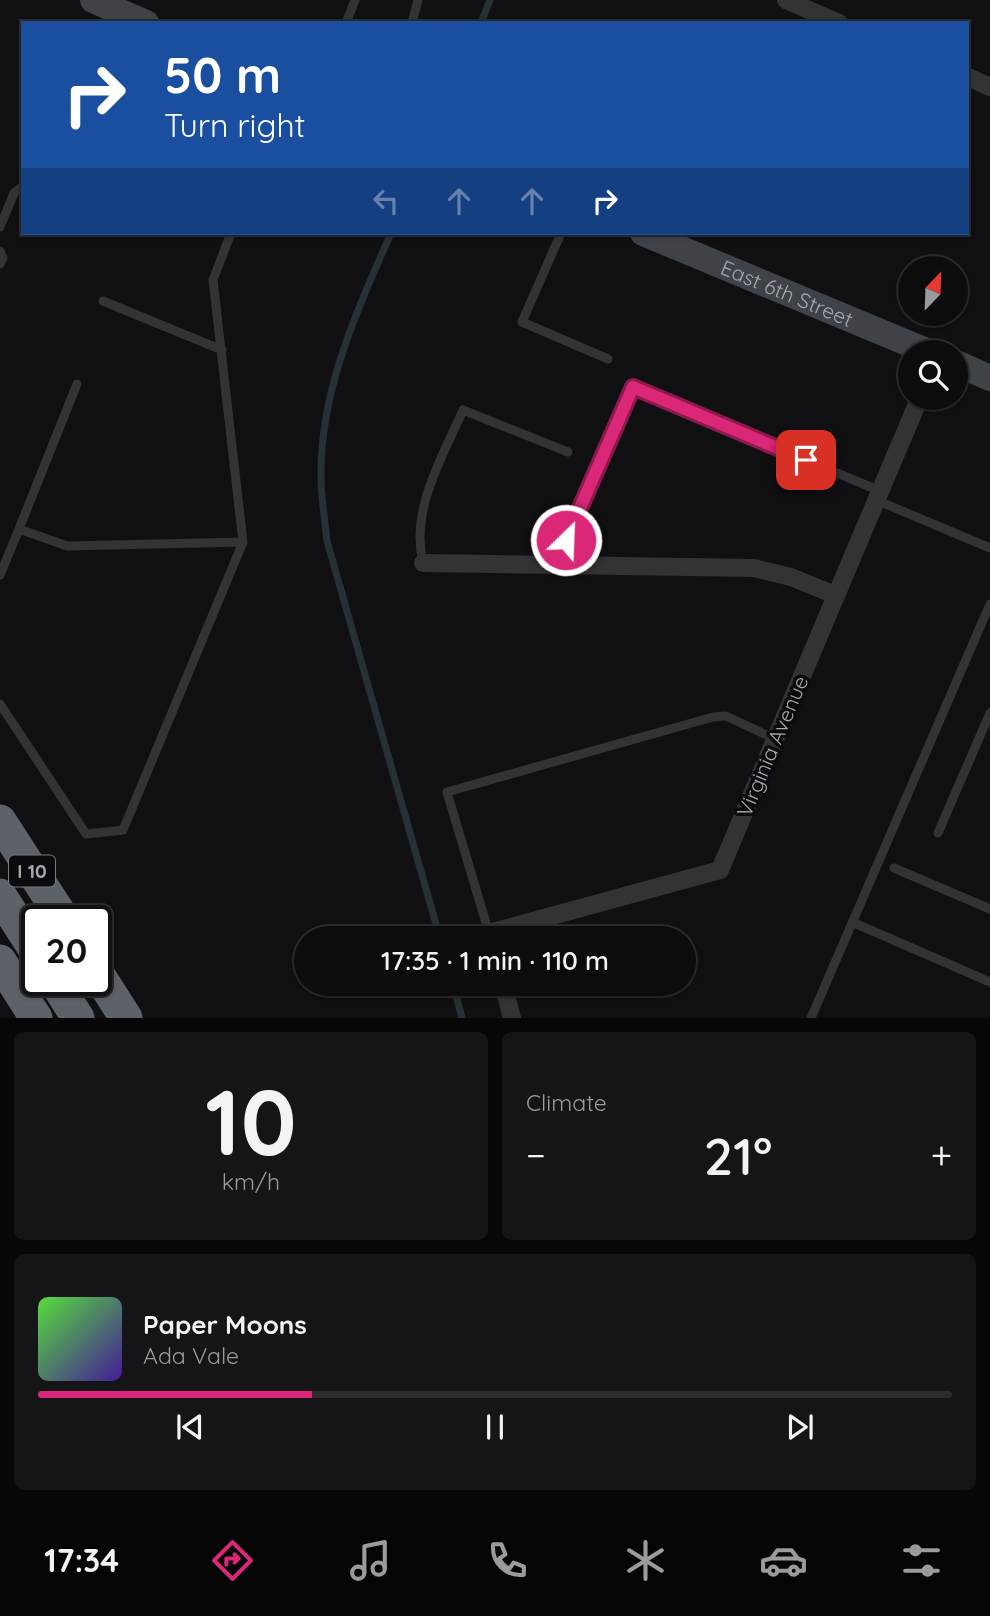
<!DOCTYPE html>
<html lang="en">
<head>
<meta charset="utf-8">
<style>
	:root { --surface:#0c0c0e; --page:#151517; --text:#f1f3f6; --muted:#9a9b9e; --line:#2c2c2e; --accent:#db2777 }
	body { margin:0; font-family:Quicksand,sans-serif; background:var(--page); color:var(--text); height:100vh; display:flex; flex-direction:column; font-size:26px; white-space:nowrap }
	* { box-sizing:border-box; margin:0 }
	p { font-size:23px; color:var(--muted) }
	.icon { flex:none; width:38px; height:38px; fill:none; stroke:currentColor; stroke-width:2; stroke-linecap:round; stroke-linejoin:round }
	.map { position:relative; height:1018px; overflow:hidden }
	.sheet { display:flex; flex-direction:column; gap:14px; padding:14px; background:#070708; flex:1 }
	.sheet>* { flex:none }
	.banner { position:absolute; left:21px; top:21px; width:948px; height:214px; border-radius:0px; box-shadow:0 2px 5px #0004,0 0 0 2px var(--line); background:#1a4fa0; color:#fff; overflow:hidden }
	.needle { width:46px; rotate:23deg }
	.fabs { position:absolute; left:898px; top:256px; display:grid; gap:14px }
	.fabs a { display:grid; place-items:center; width:70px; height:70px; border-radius:50%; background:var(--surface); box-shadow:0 2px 5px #0004,0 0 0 2px var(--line); font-size:35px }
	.speed { position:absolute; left:21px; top:905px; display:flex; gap:14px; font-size:35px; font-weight:700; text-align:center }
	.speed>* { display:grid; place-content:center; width:91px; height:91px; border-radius:50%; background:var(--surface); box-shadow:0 2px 5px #0004,0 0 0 2px var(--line); line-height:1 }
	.speed .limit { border:4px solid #111; border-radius:10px; background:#fff; color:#111 }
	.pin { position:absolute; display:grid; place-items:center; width:60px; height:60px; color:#fff; margin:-30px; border-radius:14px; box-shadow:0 4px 10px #0006 }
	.me { position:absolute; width:77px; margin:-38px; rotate:24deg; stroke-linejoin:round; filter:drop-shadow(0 0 5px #0008) }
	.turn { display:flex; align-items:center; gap:24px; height:147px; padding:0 28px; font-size:32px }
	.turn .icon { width:91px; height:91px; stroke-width:2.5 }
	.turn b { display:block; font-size:49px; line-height:60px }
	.lanes { display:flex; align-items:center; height:66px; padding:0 28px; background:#0003; justify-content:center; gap:35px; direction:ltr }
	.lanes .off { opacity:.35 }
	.big { font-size:52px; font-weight:600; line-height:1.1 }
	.sheet .card { flex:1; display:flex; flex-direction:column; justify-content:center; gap:10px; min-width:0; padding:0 24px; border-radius:10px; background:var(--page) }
	.sheet .dial { align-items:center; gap:0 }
	.dial b { font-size:91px; line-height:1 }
	.song { display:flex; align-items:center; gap:21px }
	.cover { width:84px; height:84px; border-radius:10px; background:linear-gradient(135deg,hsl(110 70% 55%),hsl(260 70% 35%)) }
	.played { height:7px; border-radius:4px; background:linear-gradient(90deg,var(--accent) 30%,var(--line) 30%) }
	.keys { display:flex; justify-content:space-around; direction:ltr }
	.heat { display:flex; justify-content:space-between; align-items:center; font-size:38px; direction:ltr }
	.sheet .tiles { flex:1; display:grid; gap:14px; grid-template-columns:1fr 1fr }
	.card:last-child { grid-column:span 2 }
	.trip { position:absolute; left:294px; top:926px; width:402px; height:70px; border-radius:35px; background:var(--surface); box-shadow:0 2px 5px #0004,0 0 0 2px var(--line); font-weight:600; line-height:70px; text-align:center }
	.tab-bar { display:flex; height:112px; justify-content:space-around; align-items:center; background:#050506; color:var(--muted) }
	.tab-bar .icon { width:49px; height:49px }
	.tab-bar .on { color:var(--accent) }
	.tab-bar b { font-size:32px; color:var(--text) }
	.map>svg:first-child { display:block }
</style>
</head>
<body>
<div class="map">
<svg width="990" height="1018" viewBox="0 0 990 1018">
	<rect width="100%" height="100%" fill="#101012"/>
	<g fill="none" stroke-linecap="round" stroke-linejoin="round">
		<!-- stream -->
		<path stroke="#263135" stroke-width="7" d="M481 23 490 0
			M391 233C357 311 320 390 321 477 321 498 325 520 327 541L440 938
			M453 984 462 1018"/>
		<!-- lane -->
		<path stroke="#313337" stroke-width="9" d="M346 23 355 0
			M412 23 418 0
			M0 227 14 193 23 186
			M561 233 522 322 608 359
			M0 251 3 258 0 264
			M103 301 222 350
			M876 500 990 548
			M19 529 77 384
			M423 563C410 510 442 458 463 410L568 452
			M555 566 633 387 880 491
			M0 575 19 529 67 546 243 542
			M0 704 86 834 123 830 243 542 213 280 231 233
			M938 833 990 713
			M894 868 990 909
			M852 922 990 982
			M489 933 447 792 713 717 726 716 775 739
			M811 1018 990 604"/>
		<!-- street -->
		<path stroke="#313337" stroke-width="18" d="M786 0 839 23
			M968 77 990 87
			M423 563 754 568 791 577 835 595
			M490 938 489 933 720 870 920 397
			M503 984 512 1018"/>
		<!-- secondary -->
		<g stroke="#3f4247" stroke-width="26">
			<path d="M93 0 146 23"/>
			<path id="s1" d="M643 233 929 352"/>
			<path d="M956 363 990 378"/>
		</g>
		<!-- highway -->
		<path stroke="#5d6168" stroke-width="33" d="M0 821 64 920
			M0 895 37 953
			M0 961 36 1018
			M96 971 126 1018
			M54 980 78 1018"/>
	</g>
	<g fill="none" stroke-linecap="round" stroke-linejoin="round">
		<!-- route casing -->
		<g stroke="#8e194d" stroke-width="18">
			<path id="route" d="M566 540 633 387 806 460"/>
		</g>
		<!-- route -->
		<use href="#route" stroke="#db2777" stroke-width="12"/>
	</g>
	<g text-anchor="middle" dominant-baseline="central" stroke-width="7" stroke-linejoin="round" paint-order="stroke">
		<!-- shield labels -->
		<rect fill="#0b0b0d" stroke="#747a81" stroke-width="2" x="9" y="855.5" width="46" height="31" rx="5"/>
		<g font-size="19" font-weight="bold" fill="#a1a9b3">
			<text x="32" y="871">I 10</text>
		</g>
		<!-- street labels -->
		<g font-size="21" fill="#a1a9b3" stroke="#0b0b0d">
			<text stroke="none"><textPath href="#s1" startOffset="156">East 6th Street</textPath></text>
			<text transform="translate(772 746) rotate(-67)">Virginia Avenue</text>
		</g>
	</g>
</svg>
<div class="fabs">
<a><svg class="needle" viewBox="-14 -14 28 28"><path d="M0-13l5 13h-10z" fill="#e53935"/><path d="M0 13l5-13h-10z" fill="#9a9b9e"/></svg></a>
<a><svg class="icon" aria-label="search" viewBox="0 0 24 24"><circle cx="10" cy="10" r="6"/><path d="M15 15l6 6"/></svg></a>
</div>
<div class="speed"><div class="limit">20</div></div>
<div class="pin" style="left:806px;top:460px;background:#d93025"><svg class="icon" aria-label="arrive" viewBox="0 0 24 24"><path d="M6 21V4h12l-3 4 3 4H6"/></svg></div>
<svg class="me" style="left:566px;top:540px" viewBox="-20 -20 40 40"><circle r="17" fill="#db2777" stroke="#fff" stroke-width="3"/><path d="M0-11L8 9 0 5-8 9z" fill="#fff"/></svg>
<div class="trip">17:35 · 1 min · 110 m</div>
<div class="banner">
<div class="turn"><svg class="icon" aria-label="right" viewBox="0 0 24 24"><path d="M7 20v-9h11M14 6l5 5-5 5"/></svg><div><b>50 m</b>Turn right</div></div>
<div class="lanes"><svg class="icon off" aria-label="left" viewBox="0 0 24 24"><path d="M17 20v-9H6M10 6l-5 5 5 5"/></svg><svg class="icon off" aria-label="ahead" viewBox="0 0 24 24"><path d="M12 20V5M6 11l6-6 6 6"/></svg><svg class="icon off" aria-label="ahead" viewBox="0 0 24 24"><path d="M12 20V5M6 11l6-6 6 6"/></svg><svg class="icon" aria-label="right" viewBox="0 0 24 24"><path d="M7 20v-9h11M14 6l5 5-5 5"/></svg></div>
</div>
</div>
<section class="sheet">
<div class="tiles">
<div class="card dial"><b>10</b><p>km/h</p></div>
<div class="card"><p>Climate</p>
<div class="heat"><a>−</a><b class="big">21°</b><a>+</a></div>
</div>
<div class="card">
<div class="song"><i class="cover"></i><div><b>Paper Moons</b><p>Ada Vale</p></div></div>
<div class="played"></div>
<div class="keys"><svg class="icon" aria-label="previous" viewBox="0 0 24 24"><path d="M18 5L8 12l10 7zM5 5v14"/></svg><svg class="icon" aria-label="pause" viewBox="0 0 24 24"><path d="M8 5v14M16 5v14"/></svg><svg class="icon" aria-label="next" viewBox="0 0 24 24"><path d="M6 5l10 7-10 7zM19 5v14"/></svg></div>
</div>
</div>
</section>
<nav class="tab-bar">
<b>17:34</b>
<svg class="icon on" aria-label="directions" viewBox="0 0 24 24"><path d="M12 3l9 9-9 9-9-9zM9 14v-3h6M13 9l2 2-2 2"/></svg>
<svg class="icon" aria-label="music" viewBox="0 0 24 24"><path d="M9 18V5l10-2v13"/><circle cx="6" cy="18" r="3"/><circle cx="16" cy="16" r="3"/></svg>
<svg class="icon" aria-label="phone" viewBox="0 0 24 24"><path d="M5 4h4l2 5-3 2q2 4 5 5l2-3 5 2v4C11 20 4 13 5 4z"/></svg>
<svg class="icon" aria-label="climate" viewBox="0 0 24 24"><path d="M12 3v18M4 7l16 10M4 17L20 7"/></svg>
<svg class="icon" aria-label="car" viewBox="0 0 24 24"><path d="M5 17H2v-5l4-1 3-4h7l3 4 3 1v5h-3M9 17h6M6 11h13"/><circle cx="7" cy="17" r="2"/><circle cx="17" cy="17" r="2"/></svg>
<svg class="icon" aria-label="filters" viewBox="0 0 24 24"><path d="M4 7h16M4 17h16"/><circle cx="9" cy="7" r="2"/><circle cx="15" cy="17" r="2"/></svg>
</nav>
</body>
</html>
